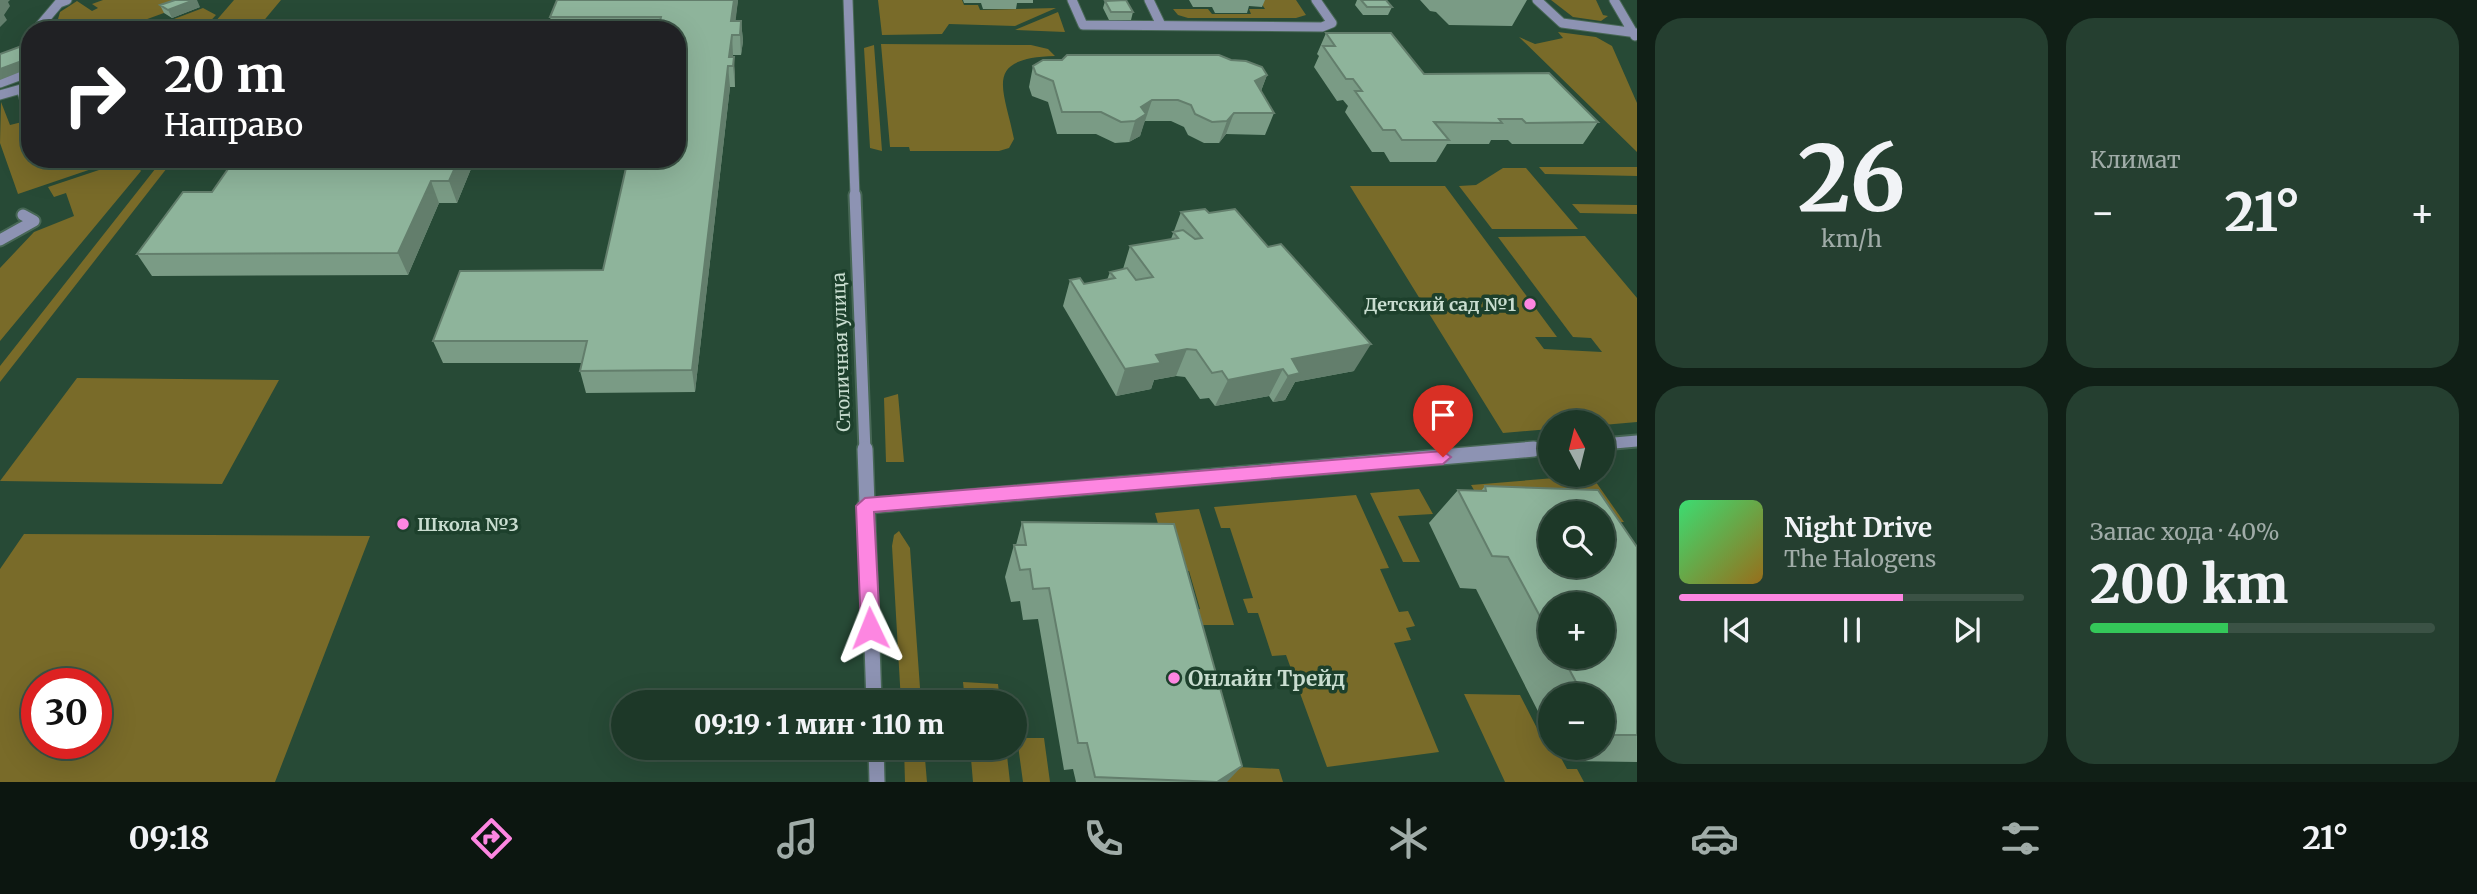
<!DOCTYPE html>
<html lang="ru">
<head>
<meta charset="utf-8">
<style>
	:root { --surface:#1d3828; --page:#253f30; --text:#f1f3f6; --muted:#a0aca8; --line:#3b5245; --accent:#fd86e1 }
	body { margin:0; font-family:Merriweather,serif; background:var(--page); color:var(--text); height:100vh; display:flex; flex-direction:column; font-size:26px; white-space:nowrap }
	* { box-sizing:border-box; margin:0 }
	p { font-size:23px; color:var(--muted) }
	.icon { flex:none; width:38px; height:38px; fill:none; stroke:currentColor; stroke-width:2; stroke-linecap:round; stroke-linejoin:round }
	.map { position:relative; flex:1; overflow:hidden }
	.side { display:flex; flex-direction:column; gap:18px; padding:18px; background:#101f16; width:840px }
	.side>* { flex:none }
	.hud { position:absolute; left:21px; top:21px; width:665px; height:147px; border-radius:28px; box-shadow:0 7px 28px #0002,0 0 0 2px var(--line); background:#202124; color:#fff; overflow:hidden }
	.needle { width:46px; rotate:353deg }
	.buttons { position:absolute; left:1538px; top:410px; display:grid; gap:14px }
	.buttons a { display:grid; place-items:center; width:77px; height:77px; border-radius:50%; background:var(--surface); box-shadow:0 7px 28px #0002,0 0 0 2px var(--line); font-size:35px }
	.speed { position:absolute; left:21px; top:668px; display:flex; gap:14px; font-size:35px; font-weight:700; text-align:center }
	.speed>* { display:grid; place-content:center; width:91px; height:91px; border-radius:50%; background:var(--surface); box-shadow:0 7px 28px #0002,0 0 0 2px var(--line); line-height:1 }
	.speed .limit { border:10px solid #d22; background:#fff; color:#111 }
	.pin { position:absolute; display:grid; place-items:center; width:60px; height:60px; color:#fff; margin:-72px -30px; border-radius:50% 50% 50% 0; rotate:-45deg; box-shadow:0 0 7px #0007 }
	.pin .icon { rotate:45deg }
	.me { position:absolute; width:77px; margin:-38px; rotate:358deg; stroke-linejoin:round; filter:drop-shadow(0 0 5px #0008) }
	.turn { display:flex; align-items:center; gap:24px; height:147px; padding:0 28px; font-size:32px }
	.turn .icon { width:91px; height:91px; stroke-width:2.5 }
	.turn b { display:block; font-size:49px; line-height:60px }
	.big { font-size:52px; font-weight:800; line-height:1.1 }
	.side .tile { flex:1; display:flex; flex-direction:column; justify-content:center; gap:10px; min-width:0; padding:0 24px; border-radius:28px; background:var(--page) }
	.side .dial { align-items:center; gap:0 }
	.dial b { font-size:91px; line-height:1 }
	.song { display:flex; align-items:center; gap:21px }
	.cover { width:84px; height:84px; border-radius:10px; background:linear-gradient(135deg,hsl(140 70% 55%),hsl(40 70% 35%)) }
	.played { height:7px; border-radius:4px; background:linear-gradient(90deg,var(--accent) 65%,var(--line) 65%) }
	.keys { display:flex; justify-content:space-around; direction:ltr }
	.heat { display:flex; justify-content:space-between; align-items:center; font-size:38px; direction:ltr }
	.charge { height:10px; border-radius:5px; background:linear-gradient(90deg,#34c759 40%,var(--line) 0) }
	.side .tiles { flex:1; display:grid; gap:18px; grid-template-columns:repeat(2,1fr) }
	.trip { position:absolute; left:611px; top:690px; width:416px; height:70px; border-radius:35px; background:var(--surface); box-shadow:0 7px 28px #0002,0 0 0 2px var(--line); font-weight:800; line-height:70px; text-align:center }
	.tab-bar { display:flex; height:112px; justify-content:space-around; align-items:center; background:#0c1610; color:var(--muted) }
	.tab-bar .icon { width:49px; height:49px }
	.tab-bar .on { color:var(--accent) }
	.tab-bar b { font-size:32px; color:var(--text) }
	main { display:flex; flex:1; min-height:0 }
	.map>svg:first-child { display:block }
</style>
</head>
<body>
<main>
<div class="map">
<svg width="1637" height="782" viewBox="0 0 1637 782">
	<rect width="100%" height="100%" fill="#274a36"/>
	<!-- green -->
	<path fill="#796b29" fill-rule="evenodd" d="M103 0H190L194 2 120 29 111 22C97 27 71 27 58 19L60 12 77 1 92 11 98 8 92 4Z
		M234 0H281L256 30H208Z
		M878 0H962L964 5H978L980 10 1056 8 1015 26 949 24 942 34 882 35Z
		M1259 0H1296L1306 15 1296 18H1188L1178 15 1173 9H1208L1212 14H1251L1249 9H1265Z
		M1551 0H1596L1603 15 1608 16 1601 21 1573 17Z
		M203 8 216 15 202 30H145Z
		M1058 12 1065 32 1015 30Z
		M1558 32 1596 37 1612 46 1637 103V152L1519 37 1535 44 1563 38Z
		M881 44 1031 45 1048 49 1055 56C982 58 1004 88 1014 139L1009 148 999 151H910L909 147H890Z
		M874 45 882 151 870 148 864 48Z
		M1 102 10 125 30 120V159H121L18 194 0 143Z
		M132 159 141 171 0 341V268L34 232 74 216 66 193 54 197 48 187Z
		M163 159H174L0 382V366Z
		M1539 167H1637V176L1545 174Z
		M1503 168H1526L1578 229H1492L1459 186 1476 185Z
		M1350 186H1445L1557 337H1535L1544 349 1602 352 1591 338 1573 337 1498 237 1585 236 1637 298V422L1603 425V422H1550V429L1503 433Z
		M1572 204 1637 205V214L1580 213Z
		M77 378 279 380 222 484 0 481Z
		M898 394 904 462H886L884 398Z
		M1591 475 1624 522 1603 523V513L1483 505 1471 485Z
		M1419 489 1433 514 1398 516 1420 562H1403L1370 493Z
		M1356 495 1389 568 1380 569 1399 612 1408 611 1415 626 1406 628 1411 640 1394 643 1439 752 1327 767 1286 655 1272 656 1258 613H1248L1243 599 1253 598 1230 528H1221L1214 507Z
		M1199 509 1234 625H1196L1191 610 1200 609 1189 571H1179L1165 549 1155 513Z
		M899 531 910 548 921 702H901L892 546 894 535Z
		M24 534 370 536 275 782H0V569ZM37 684H96V744H37Z
		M963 682 998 684 1000 702H965Z
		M1464 694 1520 695 1543 740H1550V747H1555L1567 769H1577L1584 782H1505Z
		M1017 738H1044L1050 782H1023Z
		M904 747H924L927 782H905Z
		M970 747H1006L1010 782H973Z
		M1218 766 1279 769 1283 782H1223Z"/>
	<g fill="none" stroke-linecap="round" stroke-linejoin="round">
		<!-- minor-far2 casing -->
		<g stroke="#476755" stroke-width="11">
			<path id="minor-far2" d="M848 0 855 196
				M1072 0 1083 25 1322 27 1332 23 1316 0
				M1149 0 1161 25
				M1537 0 1562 23 1637 33
				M1614 0 1635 36
				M36 30 59 3 67 0
				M0 83 30 72
				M0 95 21 89 28 110"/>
		</g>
		<!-- minor-far1 casing -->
		<g stroke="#476755" stroke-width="15">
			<path id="minor-far1" d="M855 195 865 451
				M0 240 34 221 23 215
				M1603 444 1637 441
				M1513 451 1550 448"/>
		</g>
		<!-- minor casing -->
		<g stroke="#476755" stroke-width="18">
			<path id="minor" d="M865 449 874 702
				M865 506 1534 449
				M876 747 877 782"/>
		</g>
		<!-- minor-far2 -->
		<use href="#minor-far2" stroke="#8d93b3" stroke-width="9"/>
		<!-- minor-far1 -->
		<use href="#minor-far1" stroke="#8d93b3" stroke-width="11"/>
		<!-- minor -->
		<use href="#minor" stroke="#8d93b3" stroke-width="15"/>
	</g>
	<!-- wall -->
	<path fill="#7a9b85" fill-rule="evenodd" d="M738 0 735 21H741L743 41 741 55H733L735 77V87H730L695 392 586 393 580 371 582 363H443L433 341 603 270 677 30H553L550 17Z
		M963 0H1033V3H1017L1016 9H983L981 3H964Z
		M1189 0H1265L1262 7 1249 6 1247 13H1215L1212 7H1193Z
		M1357 0H1386L1392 7 1388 15H1363L1355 5Z
		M1420 0H1527L1512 26 1449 25 1436 12 1430 11Z
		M1105 1 1133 12 1131 20H1109L1103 8Z
		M160 5 200 7 172 18 164 13Z
		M1326 33 1424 74 1598 122 1583 144H1512L1508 140H1491L1489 144H1447L1436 162H1390L1384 152H1372L1345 112 1348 106 1343 100 1337 101 1314 67 1319 56 1317 54Z
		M1033 66 1267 75 1261 91 1274 113 1265 135 1226 134 1219 143H1204L1188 135 1184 127 1171 121H1145L1144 122 1140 136 1129 142 1115 143 1096 134H1057L1048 102 1032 96 1029 87Z
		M475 159 457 203H439L408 275 152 276 137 254 212 192Z
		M1181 212 1354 371 1295 382 1285 400 1273 402 1269 396 1215 406 1209 398 1200 399 1185 377 1176 376 1154 380 1151 389 1116 396 1063 306 1070 280 1084 284 1107 280 1110 272 1123 269 1130 246 1171 239Z
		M1485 486 1637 547V762L1571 761 1563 747H1603V695H1550V732L1548 731 1476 589 1460 588 1429 523 1458 490 1481 491ZM1550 604 1603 656H1550Z
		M1022 522 1227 782H1076L1073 769 1064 770 1038 619 1023 620 1020 601 1011 602 1005 577 1014 545H1016Z"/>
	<!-- shaded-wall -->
	<path fill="#637e6c" d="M0 0H10L8 2 10 6 4 15 7 20 0 27Z
		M194 0H197L200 7 172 18 168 10Z
		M734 0H738L734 35 731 21Z
		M741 21 743 41 741 55 740 35Z
		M732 35 733 55 732 66 729 57Z
		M734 57 735 77V87L733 66Z
		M30 58V68L0 80V69Z
		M728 66 730 87 695 392 692 370Z
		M1267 75 1259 96 1255 81Z
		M1152 100 1140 136 1129 142 1135 121 1141 107Z
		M1234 113 1226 134 1219 143 1227 121Z
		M459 159H475L457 203 449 181Z
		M431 181 439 203 408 275 398 253Z
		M1371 344 1354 371 1295 382 1285 400 1273 402 1288 376 1292 359Z
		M1187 349 1176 376 1154 380 1151 389 1116 396 1125 369 1156 355Z
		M1283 369 1269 396 1215 406 1228 380Z
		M1242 766 1227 782H1217Z"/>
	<!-- building -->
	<path fill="#8eb49b" stroke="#637e6c" stroke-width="2" fill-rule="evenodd" d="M175 0H194L168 10 160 5Z
		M557 0H734L731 21H741L740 35H732L729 57H734L733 66H728L692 370 580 371 587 341H433L460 271 603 270 628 159H677V30H658L661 17H550Z
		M1126 0 1133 12H1111L1105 1Z
		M1361 0H1386L1392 7H1367Z
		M494 26 492 30H307L309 27Z
		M1326 33H1391L1424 74 1549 73 1598 122 1526 123 1522 119H1499L1502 123 1434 122 1449 140H1402L1395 130H1383L1355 91H1362L1353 79H1346L1323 46H1335Z
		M30 43V58L0 69V54Z
		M1067 55H1219L1231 60 1246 61 1262 67 1267 75 1255 81 1274 113H1234L1227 121 1212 122 1195 114 1191 105 1178 100H1152L1141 107 1146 114 1135 121 1121 122 1101 112H1062L1053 81 1036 74 1033 66 1043 60H1062Z
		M235 159H459L449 181H431L398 253 137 254 183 192H212Z
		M1205 209 1209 213 1235 209 1268 247 1281 244 1371 344 1292 359 1300 373 1288 376 1283 369 1228 380 1222 371 1212 373 1196 350 1187 349 1156 355 1161 363 1125 369 1070 280 1080 278 1084 284 1115 278 1110 272 1127 268 1136 280 1153 277 1130 246 1178 238 1173 232 1183 230 1195 239 1202 238 1181 212Z
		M1485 486 1598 490 1637 547V735H1614L1603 717V695H1583L1562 656H1603V604H1550V635L1508 557 1492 556 1458 490 1486 491ZM1550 513H1603V565H1550Z
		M1022 522 1174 524 1242 766 1217 782 1095 777 1087 743H1078L1049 588 1033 589 1030 569 1020 570 1014 545H1026Z"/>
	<!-- route -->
	<path fill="#fd86e1" stroke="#a45792" stroke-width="2" d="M1443 451 1451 457 1443 464 874 512 880 628 877 635 870 637 864 635 861 628 856 506 865 498Z"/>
	<!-- markers -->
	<g fill="#fd86e1" stroke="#1d402c" stroke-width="2.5">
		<circle cx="1530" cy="304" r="7"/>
		<circle cx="403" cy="524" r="7"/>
		<circle cx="1174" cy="678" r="7"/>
	</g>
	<g text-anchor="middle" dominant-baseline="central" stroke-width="7" stroke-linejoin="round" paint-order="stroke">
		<!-- poi labels -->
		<g font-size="18" font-weight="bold" fill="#c9ddd0" stroke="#1d402c" text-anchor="end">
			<text x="1516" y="304">Детский сад №1</text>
			<text x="417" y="524" text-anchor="start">Школа №3</text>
		</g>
		<!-- street labels -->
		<g font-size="18" fill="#c9ddd0" stroke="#1d402c">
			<text transform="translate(841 352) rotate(-92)">Столичная улица</text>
		</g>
		<!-- near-poi labels -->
		<g font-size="21" font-weight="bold" fill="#c9ddd0" stroke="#1d402c" text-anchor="start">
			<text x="1188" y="678">Онлайн Трейд</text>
		</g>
	</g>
</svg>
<div class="buttons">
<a><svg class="needle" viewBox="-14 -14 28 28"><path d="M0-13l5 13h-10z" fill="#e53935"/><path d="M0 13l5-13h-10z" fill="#a0aca8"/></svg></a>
<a><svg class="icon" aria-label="search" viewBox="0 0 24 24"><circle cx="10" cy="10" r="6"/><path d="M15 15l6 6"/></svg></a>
<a>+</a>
<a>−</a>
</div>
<div class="speed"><div class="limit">30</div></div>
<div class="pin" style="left:1443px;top:457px;background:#d93025"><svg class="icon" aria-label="arrive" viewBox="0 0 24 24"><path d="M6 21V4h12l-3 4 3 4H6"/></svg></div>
<svg class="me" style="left:870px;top:628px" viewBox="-20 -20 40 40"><path d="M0-17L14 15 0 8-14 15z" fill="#fd86e1" stroke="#fff" stroke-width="4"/></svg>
<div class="trip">09:19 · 1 мин · 110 m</div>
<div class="hud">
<div class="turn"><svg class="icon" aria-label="right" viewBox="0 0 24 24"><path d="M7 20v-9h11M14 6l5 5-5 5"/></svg><div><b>20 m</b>Направо</div></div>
</div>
</div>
<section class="side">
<div class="tiles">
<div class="tile dial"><b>26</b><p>km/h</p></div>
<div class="tile"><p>Климат</p>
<div class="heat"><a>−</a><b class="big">21°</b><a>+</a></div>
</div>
<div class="tile">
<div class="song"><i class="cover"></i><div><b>Night Drive</b><p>The Halogens</p></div></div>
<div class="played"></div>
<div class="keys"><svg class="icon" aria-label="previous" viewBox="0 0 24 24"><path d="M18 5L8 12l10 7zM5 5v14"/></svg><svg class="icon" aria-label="pause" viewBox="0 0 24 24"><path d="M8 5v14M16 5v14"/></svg><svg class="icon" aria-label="next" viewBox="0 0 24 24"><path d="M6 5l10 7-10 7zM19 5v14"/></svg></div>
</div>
<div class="tile"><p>Запас хода · 40%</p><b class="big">200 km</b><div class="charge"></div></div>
</div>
</section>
</main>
<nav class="tab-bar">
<b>09:18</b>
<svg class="icon on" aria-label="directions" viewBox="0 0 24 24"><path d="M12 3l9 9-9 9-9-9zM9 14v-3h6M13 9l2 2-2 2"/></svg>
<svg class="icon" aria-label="music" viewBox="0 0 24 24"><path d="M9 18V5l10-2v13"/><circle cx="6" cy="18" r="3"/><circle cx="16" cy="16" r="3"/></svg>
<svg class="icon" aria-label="phone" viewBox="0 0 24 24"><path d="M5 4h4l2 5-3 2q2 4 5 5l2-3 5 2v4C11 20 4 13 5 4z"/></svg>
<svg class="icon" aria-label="climate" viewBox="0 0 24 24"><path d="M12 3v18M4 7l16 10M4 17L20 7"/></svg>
<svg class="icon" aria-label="car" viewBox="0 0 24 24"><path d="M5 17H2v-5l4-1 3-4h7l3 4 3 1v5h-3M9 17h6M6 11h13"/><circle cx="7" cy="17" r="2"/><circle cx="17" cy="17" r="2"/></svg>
<svg class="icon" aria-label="filters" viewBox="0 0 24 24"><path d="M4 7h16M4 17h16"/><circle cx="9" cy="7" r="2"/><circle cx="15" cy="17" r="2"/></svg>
<b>21°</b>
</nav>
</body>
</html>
